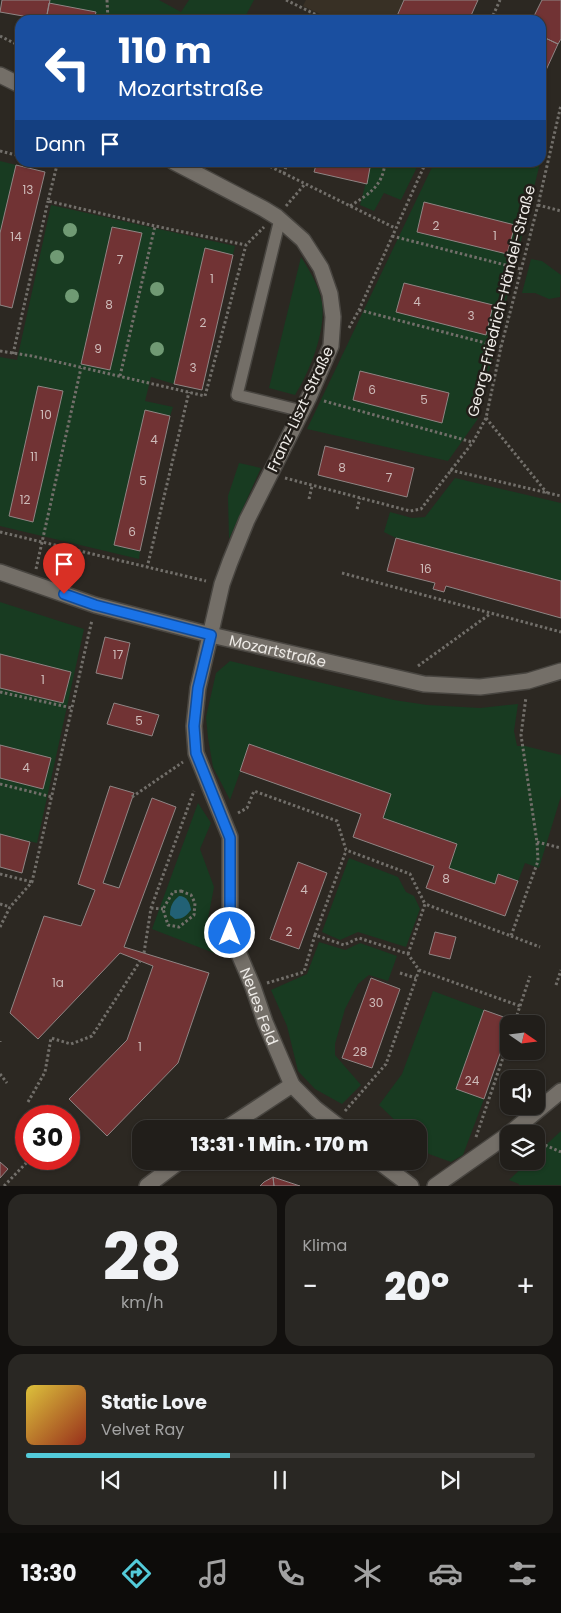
<!DOCTYPE html>
<html lang="de">
<head>
<meta charset="utf-8">
<style>
	:root { --surface:#211e1a; --page:#292723; --text:#f1f3f6; --muted:#a2a2a2; --line:#3e3c39; --accent:#53cbda }
	body { margin:0; font-family:Poppins,sans-serif; background:var(--page); color:var(--text); height:100vh; display:flex; flex-direction:column; font-size:19px; white-space:nowrap }
	* { box-sizing:border-box; margin:0 }
	p { font-size:16px; color:var(--muted) }
	.icon { flex:none; width:28px; height:28px; fill:none; stroke:currentColor; stroke-width:2; stroke-linecap:round; stroke-linejoin:round }
	.map { position:relative; height:1186px; overflow:hidden }
	.side { display:flex; flex-direction:column; gap:8px; padding:8px; background:#12100e; flex:1 }
	.side>* { flex:none }
	.guide { position:absolute; left:15px; top:15px; width:531px; height:152px; border-radius:15px; box-shadow:0 1px 4px #0004,0 0 0 1px var(--line); background:#1a4fa0; color:#fff; overflow:hidden }
	.needle { width:32px; rotate:104deg }
	.controls { position:absolute; left:500px; top:1015px; display:grid; gap:10px }
	.controls a { display:grid; place-items:center; width:45px; height:45px; border-radius:10px; background:var(--surface); box-shadow:0 1px 4px #0004,0 0 0 1px var(--line); font-size:25px }
	.speed { position:absolute; left:15px; top:1105px; display:flex; gap:10px; font-size:25px; font-weight:700; text-align:center }
	.speed>* { display:grid; place-content:center; width:65px; height:65px; border-radius:50%; background:var(--surface); box-shadow:0 1px 4px #0004,0 0 0 1px var(--line); line-height:1 }
	.speed .limit { border:8px solid #d22; background:#fff; color:#111 }
	.pin { position:absolute; display:grid; place-items:center; width:42px; height:42px; color:#fff; margin:-51px -21px; border-radius:50% 50% 50% 0; rotate:-45deg; box-shadow:0 0 5px #0007 }
	.pin .icon { rotate:45deg }
	.me { position:absolute; width:55px; margin:-28px; rotate:0deg; stroke-linejoin:round; filter:drop-shadow(0 0 4px #0008) }
	.turn { display:flex; align-items:center; gap:18px; height:105px; padding:0 20px; font-size:22px }
	.turn .icon { width:65px; height:65px; stroke-width:2.5 }
	.turn b { display:block; font-size:35px; line-height:42px }
	.then { display:flex; align-items:center; height:48px; padding:0 20px; background:#0003; gap:10px; font-size:19px }
	.big { font-size:38px; font-weight:800; line-height:1.1 }
	.side .tile { flex:1; display:flex; flex-direction:column; justify-content:center; gap:8px; min-width:0; padding:0 18px; border-radius:15px; background:var(--page) }
	.side .dial { align-items:center; gap:0 }
	.dial b { font-size:65px; line-height:1 }
	.song { display:flex; align-items:center; gap:15px }
	.cover { width:60px; height:60px; border-radius:8px; background:linear-gradient(135deg,hsl(50 70% 55%),hsl(10 70% 35%)) }
	.played { height:5px; border-radius:2px; background:linear-gradient(90deg,var(--accent) 40%,var(--line) 40%) }
	.keys { display:flex; justify-content:space-around; direction:ltr }
	.heat { display:flex; justify-content:space-between; align-items:center; font-size:28px; direction:ltr }
	.side .tiles { flex:1; display:grid; gap:8px; grid-template-columns:1fr 1fr }
	.tile:last-child { grid-column:span 2 }
	.trip { position:absolute; left:132px; top:1120px; width:295px; height:50px; border-radius:15px; background:var(--surface); box-shadow:0 1px 4px #0004,0 0 0 1px var(--line); font-weight:800; line-height:50px; text-align:center }
	.tabs { display:flex; height:80px; justify-content:space-around; align-items:center; background:#0d0c0a; color:var(--muted) }
	.tabs .icon { width:35px; height:35px }
	.tabs .on { color:var(--accent) }
	.tabs b { font-size:22px; color:var(--text) }
	.map>svg:first-child { display:block }
</style>
</head>
<body>
<div class="map">
<svg width="561" height="1186" viewBox="0 0 561 1186">
	<rect width="100%" height="100%" fill="#2c2822"/>
	<!-- built -->
	<path fill="#383025" d="M306 0H478L469 20H333L303 6Z"/>
	<!-- green -->
	<path fill="#183b21" fill-rule="evenodd" d="M50 0H159L181 12 189 0H254L246 15 256 20H94L96 12 49 3Z
		M0 161 16 165 0 233Z
		M371 163H419L401 200 384 193 374 211 360 205Z
		M434 163H540L477 420 448 461 307 429ZM424 203 515 225 507 254 417 232ZM404 283 493 305 485 334 397 312ZM360 371 449 393 442 422 353 400Z
		M51 205 235 246 233 255 205 249 174 384 151 377 145 401 173 407 170 416 145 411 114 545 140 551 139 559 0 526V357L17 360ZM112 227 141 234 110 370 81 363ZM39 386 62 391 33 522 9 516Z
		M301 257C310 271 319 286 322 303 326 331 310 371 295 395L269 388Z
		M531 259 542 261 561 275 560 297 549 299 535 293H522Z
		M239 463 261 468 229 539 228 496Z
		M455 478 561 503V581L396 538 384 532 390 512 412 518 425 517Z
		M0 602 84 629 37 843 0 834V778L43 789 51 758 0 745V688L63 703 71 672 0 654Z
		M230 661 394 700 427 705 480 708 518 704 514 731 517 746H525L561 755V796L539 868 525 863 518 881 499 874 495 884 449 868 457 844 383 818 391 794 250 744 230 800 213 767 208 738 206 717 216 673Z
		M198 803 211 823 200 849 214 887 207 924 219 955 152 929Z
		M349 858 398 877 406 892 414 896 420 909 406 947 358 932 340 940 322 932Z
		M319 942 345 950 360 943 397 956 388 981 369 975 358 984 345 1009 335 1044V1055L361 1085 342 1104 315 1089 298 1071 287 1026 271 990 307 974Z
		M433 991 484 1010 456 1089 484 1099 463 1155 451 1162 429 1154 419 1144V1129H404L379 1105 402 1074Z
		M561 1131V1185H519V1184L509 1180 529 1161H536V1154Z"/>
	<!-- water -->
	<path fill="#226175" d="M179 896C187 896 190 903 191 910 186 916 183 919 175 919L170 915C170 906 173 901 179 896Z"/>
	<!-- building -->
	<path fill="#713334" stroke="#8f8584" d="M2 0H50L46 20 0 12Z
		M404 0H478L469 20H405L397 16Z
		M542 0H561V39L558 44 541 36V20H532Z
		M49 3 96 12 94 20H46Z
		M541 36 558 44 541 81Z
		M317 162H371L367 184 314 172Z
		M16 165 45 172 12 308 0 305V233Z
		M424 202 515 225 507 254 417 232Z
		M112 227 142 233 110 370 81 364Z
		M205 248 233 255 202 390 174 384Z
		M404 283 493 305 486 335 396 312Z
		M360 371 449 393 442 423 353 400Z
		M38 386 63 391 33 522 9 516Z
		M145 410 170 416 140 551 114 545Z
		M325 446 414 468 407 497 318 475Z
		M396 538 561 581V618L446 586 444 592 433 589 435 583 387 571Z
		M105 637 130 643 122 679 96 673Z
		M0 654 71 672 63 703 0 688Z
		M114 703 159 715 152 736 107 724Z
		M249 744 391 794 383 818 457 844 449 868 495 884 498 874 518 881 505 916 426 888 434 866 353 837 361 814 240 771Z
		M0 745 51 758 43 789 0 778Z
		M110 786 134 793 103 883 119 888 152 798 176 807 124 947 209 973 178 1063 107 1136 69 1099 127 1040 153 966 120 953 38 1039 10 1013 44 916 81 926 95 890 78 884Z
		M0 834 30 842 22 873 0 867Z
		M298 862 327 873 299 949 270 939Z
		M435 932 456 937 450 959 429 954Z
		M371 978 400 989 372 1068 342 1058Z
		M484 1010 512 1020 510 1024H509V1028L484 1099 456 1089Z
		M0 1162 8 1169 0 1178Z
		M273 1177 300 1186H274Z
		M273 1177 274 1186H260L264 1182Z"/>
	<g fill="none" stroke-linecap="round" stroke-linejoin="round">
		<!-- lane casing -->
		<g stroke="#484540" stroke-width="14">
			<path id="lane" d="M280 219 237 395 302 411"/>
		</g>
		<!-- street casing -->
		<g stroke="#484540" stroke-width="18">
			<g id="street">
				<path d="M0 75 20 85"/>
				<path id="s1" d="M174 162 264 209 277 217 303 240 321 268 330 294 333 317 331 346 309 397 247 520 230 562 222 584 198 688 194 726 196 753 230 837V933L253 987 265 1022 292 1085"/>
				<path id="s2" d="M0 572 95 605 211 635 424 684 480 687 528 681 561 671"/>
				<path d="M225 1129 292 1085 316 1109 342 1129"/>
				<path d="M509 1134 561 1091"/>
				<path d="M378 1161 411 1186"/>
				<path d="M147 1186 180 1161"/>
				<path d="M435 1186 509 1134"/>
			</g>
		</g>
		<!-- path -->
		<path stroke="#726f6a" stroke-width="3" stroke-dasharray="2.5 2.5" stroke-linecap="butt" d="M107 0 108 20
			M286 0 327 20
			M491 20 500 0
			M0 36 20 46
			M0 151 20 156
			M46 162 57 165 48 201 155 226 246 245
			M261 162 395 228
			M284 174 287 162
			M538 205 561 211
			M286 206 305 184
			M350 206C369 194 383 186 385 162
			M392 236 521 269
			M359 310 501 347
			M349 328 359 310 426 162
			M0 351 32 356 205 396 246 245 264 227
			M13 354 48 201
			M120 376 155 226
			M324 401 472 442
			M486 418 547 493
			M450 470 561 496
			M285 478 410 511 421 509 473 442 486 418 501 347 538 205 561 105
			M309 499 312 486
			M357 509 360 498
			M0 532 206 581
			M147 568 189 392
			M36 569 81 368
			M342 573 561 632
			M418 666 490 614
			M0 692 72 708
			M0 784 52 797
			M132 797 183 762
			M238 813 247 808 254 791 337 821 346 850 410 874 425 904
			M537 842 561 848
			M0 874 32 882
			M181 891 191 895 195 903 194 915 179 927 168 925 163 909 173 892Z
			M0 904 10 907
			M151 908 163 909
			M0 927 10 907 32 882 92 620
			M315 935 346 851
			M511 936 540 947
			M144 953 151 908 194 791
			M408 954 425 904 511 936 538 861 537 842 521 735 526 697
			M400 973 416 978
			M267 983 304 972 315 935 344 945 359 938 408 954 419 970 520 1006 514 1024
			M556 985 561 970
			M520 1006 530 976
			M0 1041V1042
			M0 1074 7 1083
			M28 1102 45 1072 51 1038 71 1044 92 1036 140 961
			M345 1111 386 1064 419 970
			M476 1137 509 1040
			M536 1141 561 1152
			M4 1186 30 1159"/>
		<!-- lane -->
		<use href="#lane" stroke="#746f68" stroke-width="11"/>
		<!-- street -->
		<use href="#street" stroke="#746f68" stroke-width="15"/>
	</g>
	<!-- trees -->
	<g fill="#709a74">
		<circle cx="70" cy="230" r="7"/>
		<circle cx="57" cy="257" r="7"/>
		<circle cx="157" cy="289" r="7"/>
		<circle cx="72" cy="296" r="7"/>
		<circle cx="157" cy="349" r="7"/>
	</g>
	<g fill="none" stroke-linecap="round" stroke-linejoin="round">
		<!-- route casing -->
		<g stroke="#114b97" stroke-width="12">
			<path id="route" d="M64 594 95 605 211 635 198 688 194 726 196 753 230 838V933"/>
		</g>
		<!-- route -->
		<use href="#route" stroke="#1a73e8" stroke-width="9"/>
	</g>
	<g text-anchor="middle" dominant-baseline="central" stroke-width="5" stroke-linejoin="round" paint-order="stroke">
		<!-- number labels -->
		<g font-size="12" fill="#cebcba">
			<text x="28" y="189">13</text>
			<text x="436" y="225">2</text>
			<text x="495" y="235">1</text>
			<text x="16" y="236">14</text>
			<text x="120" y="259">7</text>
			<text x="212" y="278">1</text>
			<text x="417" y="301">4</text>
			<text x="109" y="304">8</text>
			<text x="471" y="315">3</text>
			<text x="203" y="322">2</text>
			<text x="98" y="348">9</text>
			<text x="193" y="367">3</text>
			<text x="372" y="389">6</text>
			<text x="424" y="399">5</text>
			<text x="46" y="414">10</text>
			<text x="154" y="439">4</text>
			<text x="34" y="456">11</text>
			<text x="342" y="467">8</text>
			<text x="389" y="477">7</text>
			<text x="143" y="480">5</text>
			<text x="25" y="499">12</text>
			<text x="132" y="531">6</text>
			<text x="426" y="568">16</text>
			<text x="118" y="654">17</text>
			<text x="43" y="679">1</text>
			<text x="139" y="720">5</text>
			<text x="26" y="767">4</text>
			<text x="446" y="878">8</text>
			<text x="304" y="889">4</text>
			<text x="289" y="931">2</text>
			<text x="58" y="982">1a</text>
			<text x="376" y="1002">30</text>
			<text x="140" y="1046">1</text>
			<text x="360" y="1051">28</text>
			<text x="472" y="1080">24</text>
		</g>
		<!-- street labels -->
		<g font-size="15" fill="#edeae6" stroke="#221e19">
			<text transform="translate(501 301) rotate(-76)">Georg-Friedrich-Händel-Straße</text>
			<text transform="translate(300 409) rotate(-65)">Franz-Liszt-Straße</text>
			<text stroke="none"><textPath href="#s2" startOffset="289">Mozartstraße</textPath></text>
			<text stroke="none"><textPath href="#s1" startOffset="964">Neues Feld</textPath></text>
		</g>
	</g>
</svg>
<div class="controls">
<a><svg class="needle" viewBox="-14 -14 28 28"><path d="M0-13l5 13h-10z" fill="#e53935"/><path d="M0 13l5-13h-10z" fill="#a2a2a2"/></svg></a>
<a><svg class="icon" aria-label="sound" viewBox="0 0 24 24"><path d="M4 9h4l5-4v14l-5-4H4zM17 9q2 3 0 6"/></svg></a>
<a><svg class="icon" aria-label="layers" viewBox="0 0 24 24"><path d="M12 4l9 5-9 5-9-5zM3 14l9 5 9-5"/></svg></a>
</div>
<div class="speed"><div class="limit">30</div></div>
<div class="pin" style="left:64px;top:594px;background:#d93025"><svg class="icon" aria-label="arrive" viewBox="0 0 24 24"><path d="M6 21V4h12l-3 4 3 4H6"/></svg></div>
<svg class="me" style="left:230px;top:933px" viewBox="-20 -20 40 40"><circle r="17" fill="#1a73e8" stroke="#fff" stroke-width="3"/><path d="M0-11L8 9 0 5-8 9z" fill="#fff"/></svg>
<div class="trip">13:31 · 1 Min. · 170 m</div>
<div class="guide">
<div class="turn"><svg class="icon" aria-label="left" viewBox="0 0 24 24"><path d="M17 20v-9H6M10 6l-5 5 5 5"/></svg><div><b>110 m</b>Mozartstraße</div></div>
<div class="then">Dann<svg class="icon" aria-label="arrive" viewBox="0 0 24 24"><path d="M6 21V4h12l-3 4 3 4H6"/></svg></div>
</div>
</div>
<section class="side">
<div class="tiles">
<div class="tile dial"><b>28</b><p>km/h</p></div>
<div class="tile"><p>Klima</p>
<div class="heat"><a>−</a><b class="big">20°</b><a>+</a></div>
</div>
<div class="tile">
<div class="song"><i class="cover"></i><div><b>Static Love</b><p>Velvet Ray</p></div></div>
<div class="played"></div>
<div class="keys"><svg class="icon" aria-label="previous" viewBox="0 0 24 24"><path d="M18 5L8 12l10 7zM5 5v14"/></svg><svg class="icon" aria-label="pause" viewBox="0 0 24 24"><path d="M8 5v14M16 5v14"/></svg><svg class="icon" aria-label="next" viewBox="0 0 24 24"><path d="M6 5l10 7-10 7zM19 5v14"/></svg></div>
</div>
</div>
</section>
<nav class="tabs">
<b>13:30</b>
<svg class="icon on" aria-label="directions" viewBox="0 0 24 24"><path d="M12 3l9 9-9 9-9-9zM9 14v-3h6M13 9l2 2-2 2"/></svg>
<svg class="icon" aria-label="music" viewBox="0 0 24 24"><path d="M9 18V5l10-2v13"/><circle cx="6" cy="18" r="3"/><circle cx="16" cy="16" r="3"/></svg>
<svg class="icon" aria-label="phone" viewBox="0 0 24 24"><path d="M5 4h4l2 5-3 2q2 4 5 5l2-3 5 2v4C11 20 4 13 5 4z"/></svg>
<svg class="icon" aria-label="climate" viewBox="0 0 24 24"><path d="M12 3v18M4 7l16 10M4 17L20 7"/></svg>
<svg class="icon" aria-label="car" viewBox="0 0 24 24"><path d="M5 17H2v-5l4-1 3-4h7l3 4 3 1v5h-3M9 17h6M6 11h13"/><circle cx="7" cy="17" r="2"/><circle cx="17" cy="17" r="2"/></svg>
<svg class="icon" aria-label="filters" viewBox="0 0 24 24"><path d="M4 7h16M4 17h16"/><circle cx="9" cy="7" r="2"/><circle cx="15" cy="17" r="2"/></svg>
</nav>
</body>
</html>
